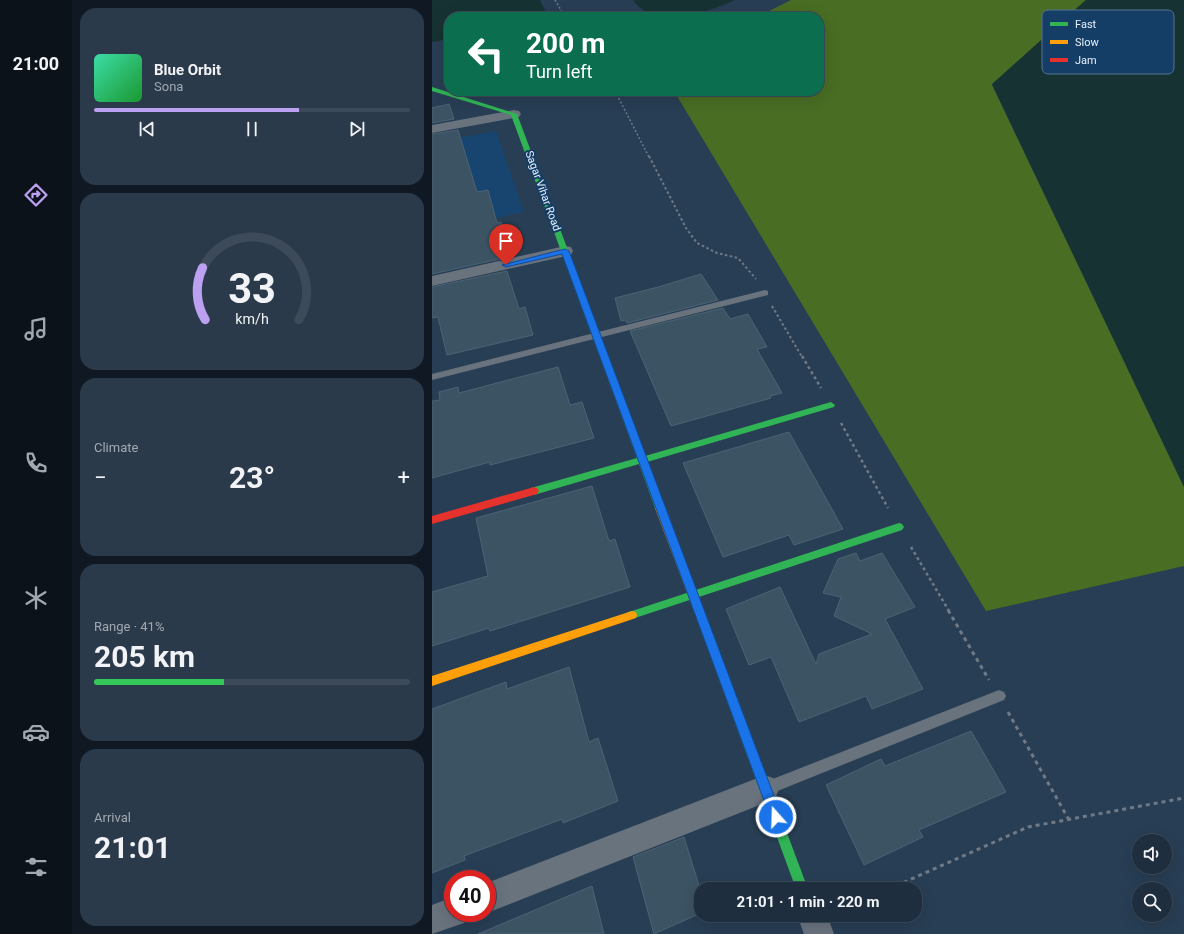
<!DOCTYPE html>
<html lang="en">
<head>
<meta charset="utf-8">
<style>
	:root { --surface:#1e2e3f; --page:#2b3a4a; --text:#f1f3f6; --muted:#a1a8b0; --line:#3c4a59; --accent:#bca0f2 }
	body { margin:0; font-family:Roboto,sans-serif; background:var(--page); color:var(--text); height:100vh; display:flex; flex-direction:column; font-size:15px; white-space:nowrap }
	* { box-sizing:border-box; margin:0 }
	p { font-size:13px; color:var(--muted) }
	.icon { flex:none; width:22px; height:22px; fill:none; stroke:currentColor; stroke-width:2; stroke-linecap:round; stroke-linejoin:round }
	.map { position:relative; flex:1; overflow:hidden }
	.drawer { display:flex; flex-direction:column; gap:8px; padding:8px; background:#101923; width:360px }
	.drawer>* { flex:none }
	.guide { position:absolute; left:12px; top:12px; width:380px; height:84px; border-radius:16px; box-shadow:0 4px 16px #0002,0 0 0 1px var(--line); background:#0b6e4f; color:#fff; overflow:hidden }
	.tools { position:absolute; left:700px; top:834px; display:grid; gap:8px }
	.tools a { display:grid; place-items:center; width:40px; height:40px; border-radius:50%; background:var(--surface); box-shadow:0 4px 16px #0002,0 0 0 1px var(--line); font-size:20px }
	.speed { position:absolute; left:12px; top:870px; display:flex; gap:8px; font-size:20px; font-weight:700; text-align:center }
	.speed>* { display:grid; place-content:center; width:52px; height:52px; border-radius:50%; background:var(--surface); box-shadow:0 4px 16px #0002,0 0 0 1px var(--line); line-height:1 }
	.speed .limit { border:6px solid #d22; background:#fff; color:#111 }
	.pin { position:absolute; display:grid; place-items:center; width:34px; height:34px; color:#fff; margin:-41px -17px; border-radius:50% 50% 50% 0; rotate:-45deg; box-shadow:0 0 4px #0007 }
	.pin .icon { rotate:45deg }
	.me { position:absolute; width:44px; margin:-22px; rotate:340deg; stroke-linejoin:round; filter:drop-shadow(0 0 3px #0008) }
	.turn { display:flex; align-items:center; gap:14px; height:84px; padding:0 16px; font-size:18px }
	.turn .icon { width:52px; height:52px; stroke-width:2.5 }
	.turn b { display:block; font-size:28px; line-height:34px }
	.big { font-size:30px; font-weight:700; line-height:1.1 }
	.drawer .card { flex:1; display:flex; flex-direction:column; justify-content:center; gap:6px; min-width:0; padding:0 14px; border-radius:16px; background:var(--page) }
	.drawer .dial { align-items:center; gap:0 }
	.dial svg { height:104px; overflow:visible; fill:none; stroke:var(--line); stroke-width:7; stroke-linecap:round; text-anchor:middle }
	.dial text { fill:var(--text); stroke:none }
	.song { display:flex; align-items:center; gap:12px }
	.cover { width:48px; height:48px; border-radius:6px; background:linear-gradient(135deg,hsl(160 70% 55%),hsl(130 70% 35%)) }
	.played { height:4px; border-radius:2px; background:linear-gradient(90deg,var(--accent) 65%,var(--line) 65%) }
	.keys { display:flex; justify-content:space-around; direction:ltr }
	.heat { display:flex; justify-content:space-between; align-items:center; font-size:22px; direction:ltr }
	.charge { height:6px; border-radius:3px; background:linear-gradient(90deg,#34c759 41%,var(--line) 0) }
	.trip { position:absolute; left:262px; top:882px; width:228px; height:40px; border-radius:16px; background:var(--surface); box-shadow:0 4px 16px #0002,0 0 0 1px var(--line); font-weight:700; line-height:40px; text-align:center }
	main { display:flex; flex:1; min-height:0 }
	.menu { display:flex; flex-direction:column; width:72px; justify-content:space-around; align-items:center; background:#0c1219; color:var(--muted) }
	.menu .icon { width:28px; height:28px }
	.menu .current { color:var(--accent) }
	.menu b { font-size:18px; color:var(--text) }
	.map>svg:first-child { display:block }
</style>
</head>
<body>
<main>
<nav class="menu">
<b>21:00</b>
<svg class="icon current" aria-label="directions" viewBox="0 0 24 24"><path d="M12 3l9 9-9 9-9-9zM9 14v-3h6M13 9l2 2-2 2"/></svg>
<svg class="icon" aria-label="music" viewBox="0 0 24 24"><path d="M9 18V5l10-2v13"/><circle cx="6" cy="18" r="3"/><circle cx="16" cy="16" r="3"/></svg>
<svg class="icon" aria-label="phone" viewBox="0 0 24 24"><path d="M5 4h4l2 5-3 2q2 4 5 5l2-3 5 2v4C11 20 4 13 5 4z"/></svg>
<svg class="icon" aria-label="climate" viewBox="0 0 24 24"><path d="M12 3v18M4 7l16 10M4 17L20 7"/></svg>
<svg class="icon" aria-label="car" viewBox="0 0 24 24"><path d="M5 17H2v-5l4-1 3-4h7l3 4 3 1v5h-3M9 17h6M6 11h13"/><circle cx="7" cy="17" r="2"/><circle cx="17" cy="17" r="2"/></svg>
<svg class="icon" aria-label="filters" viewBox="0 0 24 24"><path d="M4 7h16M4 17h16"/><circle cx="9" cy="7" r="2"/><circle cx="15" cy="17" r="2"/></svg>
</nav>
<section class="drawer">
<div class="card">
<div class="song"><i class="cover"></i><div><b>Blue Orbit</b><p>Sona</p></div></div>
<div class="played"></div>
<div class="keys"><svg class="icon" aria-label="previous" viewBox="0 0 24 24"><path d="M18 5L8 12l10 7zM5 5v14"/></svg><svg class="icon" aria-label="pause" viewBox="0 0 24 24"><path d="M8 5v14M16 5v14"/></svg><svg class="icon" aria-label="next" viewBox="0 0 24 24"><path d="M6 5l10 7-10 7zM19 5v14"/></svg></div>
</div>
<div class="card dial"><svg viewBox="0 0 100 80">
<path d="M14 69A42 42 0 1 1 86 69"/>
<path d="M14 69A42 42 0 0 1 12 29" stroke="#bca0f2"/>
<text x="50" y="56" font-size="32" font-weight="700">33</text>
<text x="50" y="72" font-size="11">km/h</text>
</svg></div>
<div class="card"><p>Climate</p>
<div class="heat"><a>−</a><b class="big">23°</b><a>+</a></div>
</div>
<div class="card"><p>Range · 41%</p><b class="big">205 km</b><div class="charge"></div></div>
<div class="card"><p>Arrival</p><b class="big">21:01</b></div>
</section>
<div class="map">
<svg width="752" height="934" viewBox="0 0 752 934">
	<rect width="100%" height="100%" fill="#283e54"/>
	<!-- built -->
	<path fill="#184570" d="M64 131 92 212 0 231V143Z"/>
	<!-- green -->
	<path fill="#486d23" d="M359 0H654L560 85 752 487V566L554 611 242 91H387V17H325Z"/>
	<!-- water -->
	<path fill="#173232" d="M0 0H108L114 13 113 17H17V39L0 42Z
		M201 0H303C277 12 221 30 201 0Z
		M654 0H752V487L560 84Z"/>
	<!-- building -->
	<path fill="#3c5363" stroke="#4d6374" d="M17 104 22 119 0 123V108Z
		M26 130 45 192 56 190 65 223 69 222 78 248 69 250 72 258 0 274V134Z
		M75 271 87 309 93 307 101 335 15 355 6 317 0 318V287Z
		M269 274 286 300 195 323 193 320 189 321 183 298 230 286Z
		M291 308 298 319 316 314 335 347 325 349 350 393 338 396 339 398 239 426 198 331Z
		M126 367 138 405 150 402 162 438 58 465V462L0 478V401L8 400 7 392 26 387 27 393Z
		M357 432 411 529 362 545 357 535 291 557 251 463Z
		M160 486 177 541 183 539 198 587 58 631 57 628 0 646V592L56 576 44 518Z
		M424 553 428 561 450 553 483 607 453 619 491 689 440 709 434 696 367 722 339 657 317 665 294 609 348 587 384 664 387 654 440 634 402 616 409 597 391 593 406 559Z
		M137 667 157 742 166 738 186 801 131 823 130 819 32 856 33 860 0 873V709L74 682 75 689Z
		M539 731 574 792 487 830 491 837 432 865 394 785 449 759 453 766Z
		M252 837 269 892V913L222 934 201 857Z
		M160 886 172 934H46Z"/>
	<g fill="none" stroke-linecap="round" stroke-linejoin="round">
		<!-- path-far3 -->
		<path stroke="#6f7a86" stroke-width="1.5" stroke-dasharray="2 2" stroke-linecap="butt" d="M123 0 133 17
			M183 91 217 157"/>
		<!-- path-far2 -->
		<path stroke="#6f7a86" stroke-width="2" stroke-dasharray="2.5 2.5" stroke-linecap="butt" d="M217 156 254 228 265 243 285 253 306 258 324 279
			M340 306 370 357"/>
		<!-- path-far1 -->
		<path stroke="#6f7a86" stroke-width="2.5" stroke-dasharray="3 3" stroke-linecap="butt" d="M370 356 389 388
			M409 423 456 508
			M479 547 517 611"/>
		<!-- path -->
		<path stroke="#6f7a86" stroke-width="3" stroke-dasharray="4 4" stroke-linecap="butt" d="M516 610 557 680
			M576 712 637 820
			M457 889 596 827 752 798"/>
		<!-- lane -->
		<path fill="#69737e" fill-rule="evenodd" d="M333 290 336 291V295L0 380V374Z
			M567 690 572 692 574 696 572 700 333 796 328 794 326 789 328 784Z"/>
		<!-- street -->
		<path fill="#69737e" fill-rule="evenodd" d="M82 110 87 111 89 114 87 117 0 133V125Z
			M133 246 139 247 141 251 139 255 0 286V276Z
			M333 775 343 779 347 789 343 799 55 913V883Z
			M21 897V913H36L32 923 0 934V905Z
			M365 915H395L402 934H372Z"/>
		<!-- fast -->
		<path fill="#30b455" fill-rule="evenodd" d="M0 87 85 114 213 456 399 402 403 405 402 407 215 462 233 508 231 511H225L223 508 207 464 102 495 99 494 97 491 99 488 205 458 79 115 0 91Z
			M467 523 470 524 472 527 470 530 200 619 196 618 195 615 196 612 200 611Z
			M271 618 275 619 276 622 376 889H364L266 622 267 619Z"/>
		<!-- slow -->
		<path fill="#ff9f0a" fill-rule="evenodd" d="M228 504 231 505 233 508 276 622 275 625 271 626 267 625 266 622 223 508 225 505Z
			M200 611 204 612 205 615 204 618 0 686V676Z"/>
		<!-- jam -->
		<path fill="#e5322d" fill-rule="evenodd" d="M102 487 105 488 107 491 105 494 0 524V516Z"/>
	</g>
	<!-- route -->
	<path fill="#1a73e8" stroke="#114b97" d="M133 249 137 251 350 817 348 821 344 823 340 821 338 817 130 254 74 267 70 265Z"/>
	<g text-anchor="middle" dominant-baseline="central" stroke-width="4" stroke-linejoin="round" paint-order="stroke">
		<!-- street labels -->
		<g font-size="11" fill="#e6f0fa" stroke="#153e67">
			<text transform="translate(111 191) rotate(70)">Sagar Vihar Road</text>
		</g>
	</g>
	<!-- legend -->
	<rect x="610" y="10" width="132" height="64" rx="6" fill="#153e67" stroke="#547393" stroke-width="1"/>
	<rect x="618" y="22" width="18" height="4" fill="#30b455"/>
	<rect x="618" y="40" width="18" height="4" fill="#ff9f0a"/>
	<rect x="618" y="58" width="18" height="4" fill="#e5322d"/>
	<g font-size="11" fill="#e6f0fa">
		<text x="643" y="28">Fast</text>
		<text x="643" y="46">Slow</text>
		<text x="643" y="64">Jam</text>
	</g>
</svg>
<div class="tools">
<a><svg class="icon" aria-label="sound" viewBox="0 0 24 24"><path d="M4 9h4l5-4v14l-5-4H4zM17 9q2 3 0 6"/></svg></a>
<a><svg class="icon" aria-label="search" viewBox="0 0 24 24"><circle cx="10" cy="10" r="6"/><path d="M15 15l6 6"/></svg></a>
</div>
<div class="speed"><div class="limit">40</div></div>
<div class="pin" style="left:74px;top:265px;background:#d93025"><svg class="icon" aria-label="arrive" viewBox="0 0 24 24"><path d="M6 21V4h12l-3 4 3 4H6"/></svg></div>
<svg class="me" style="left:344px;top:817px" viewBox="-20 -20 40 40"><circle r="17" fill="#1a73e8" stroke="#fff" stroke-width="3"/><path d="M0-11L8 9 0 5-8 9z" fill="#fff"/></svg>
<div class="trip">21:01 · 1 min · 220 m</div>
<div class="guide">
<div class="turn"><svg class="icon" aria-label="left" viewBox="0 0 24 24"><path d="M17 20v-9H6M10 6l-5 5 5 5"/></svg><div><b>200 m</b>Turn left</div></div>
</div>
</div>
</main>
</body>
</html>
